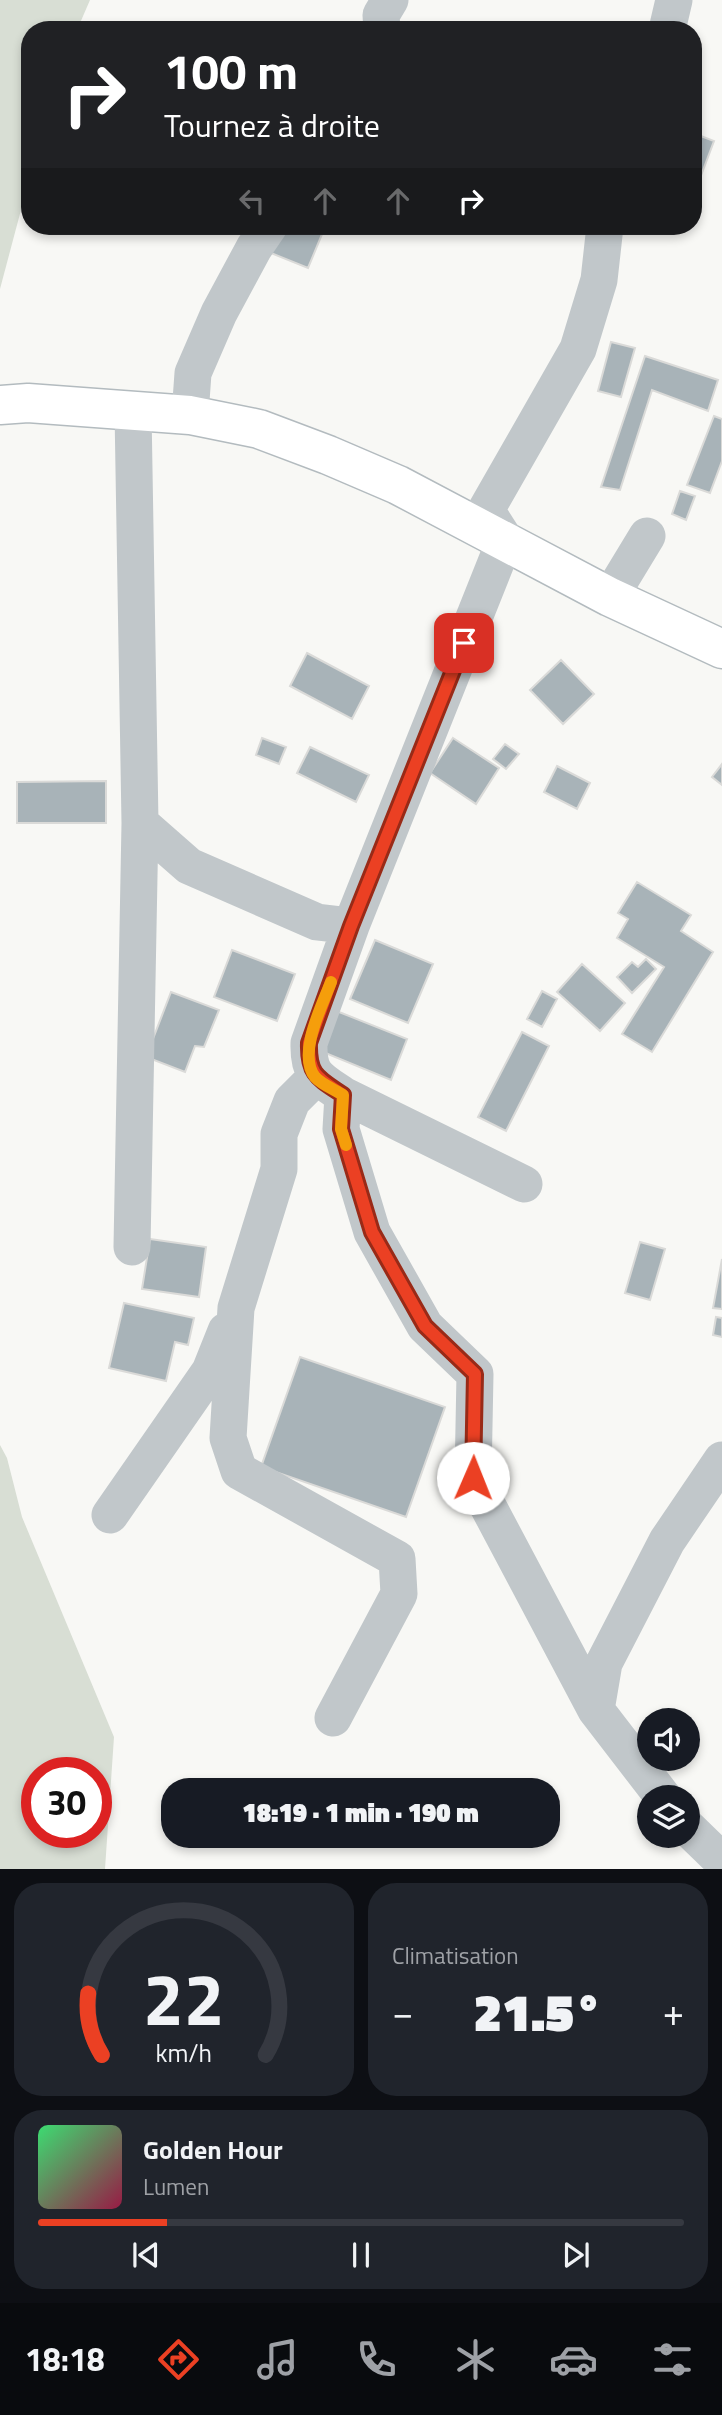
<!DOCTYPE html>
<html lang="fr">
<head>
<meta charset="utf-8">
<style>
	:root { --surface:#171b24; --page:#20242c; --text:#f1f3f6; --muted:#9ea1a6; --line:#363941; --accent:#eb4023 }
	body { margin:0; font-family:"Titillium Web",sans-serif; background:var(--page); color:var(--text); height:100vh; display:flex; flex-direction:column; font-size:26px; white-space:nowrap }
	* { box-sizing:border-box; margin:0 }
	p { font-size:23px; color:var(--muted) }
	.icon { flex:none; width:38px; height:38px; fill:none; stroke:currentColor; stroke-width:2; stroke-linecap:round; stroke-linejoin:round }
	.map { position:relative; height:1869px; overflow:hidden }
	.side { display:flex; flex-direction:column; gap:14px; padding:14px; background:#0d0f14; flex:1 }
	.side>* { flex:none }
	.hud { position:absolute; left:21px; top:21px; width:681px; height:214px; border-radius:28px; box-shadow:0 4px 10px #0003; background:#202124; color:#fff; overflow:hidden }
	.tools { position:absolute; left:637px; top:1708px; display:grid; gap:14px }
	.tools a { display:grid; place-items:center; width:63px; height:63px; border-radius:50%; background:var(--surface); box-shadow:0 4px 10px #0003; font-size:35px }
	.speed { position:absolute; left:21px; top:1757px; display:flex; gap:14px; font-size:35px; font-weight:700; text-align:center }
	.speed>* { display:grid; place-content:center; width:91px; height:91px; border-radius:50%; background:var(--surface); box-shadow:0 4px 10px #0003; line-height:1 }
	.speed .limit { border:10px solid #d22; background:#fff; color:#111 }
	.pin { position:absolute; display:grid; place-items:center; width:60px; height:60px; color:#fff; margin:-30px; border-radius:14px; box-shadow:0 4px 10px #0006 }
	.me { position:absolute; width:77px; margin:-38px; rotate:1deg; stroke-linejoin:round; filter:drop-shadow(0 0 5px #0008) }
	.turn { display:flex; align-items:center; gap:24px; height:147px; padding:0 28px; font-size:32px }
	.turn .icon { width:91px; height:91px; stroke-width:2.5 }
	.turn b { display:block; font-size:49px; line-height:60px }
	.lanes { display:flex; align-items:center; height:66px; padding:0 28px; background:#0003; justify-content:center; gap:35px; direction:ltr }
	.lanes .off { opacity:.35 }
	.big { font-size:52px; font-weight:800; line-height:1.1 }
	.side .tile { flex:1; display:flex; flex-direction:column; justify-content:center; gap:10px; min-width:0; padding:0 24px; border-radius:28px; background:var(--page) }
	.side .dial { align-items:center; gap:0 }
	.dial svg { height:182px; overflow:visible; fill:none; stroke:var(--line); stroke-width:7; stroke-linecap:round; text-anchor:middle }
	.dial text { fill:var(--text); stroke:none }
	.song { display:flex; align-items:center; gap:21px }
	.cover { width:84px; height:84px; border-radius:10px; background:linear-gradient(135deg,hsl(140 70% 55%),hsl(340 70% 35%)) }
	.played { height:7px; border-radius:4px; background:linear-gradient(90deg,var(--accent) 20%,var(--line) 20%) }
	.keys { display:flex; justify-content:space-around; direction:ltr }
	.heat { display:flex; justify-content:space-between; align-items:center; font-size:38px; direction:ltr }
	.side .tiles { flex:1; display:grid; gap:14px; grid-template-columns:1fr 1fr }
	.tile:last-child { grid-column:span 2 }
	.trip { position:absolute; left:161px; top:1778px; width:399px; height:70px; border-radius:28px; background:var(--surface); box-shadow:0 4px 10px #0003; font-weight:800; line-height:70px; text-align:center }
	.tabs { display:flex; height:112px; justify-content:space-around; align-items:center; background:#090b0e; color:var(--muted) }
	.tabs .icon { width:49px; height:49px }
	.tabs .active { color:var(--accent) }
	.tabs b { font-size:32px; color:var(--text) }
	.map>svg:first-child { display:block }
</style>
</head>
<body>
<div class="map">
<svg width="722" height="1869" viewBox="0 0 722 1869">
	<rect width="100%" height="100%" fill="#f8f8f5"/>
	<!-- green -->
	<path fill="#d8ded4" fill-rule="evenodd" d="M0 0H90L77 30H30V176L0 289Z
		M0 1445 7 1458 22 1517 114 1737 105 1869H0ZM37 1773H96V1832H37Z"/>
	<!-- building -->
	<path fill="#a8b3b8" stroke="#dadad8" stroke-width="2" d="M693 133 714 141 694 194 693 193Z
		M281 226 325 227 308 268 266 251Z
		M611 342 635 348 621 397 598 391Z
		M645 356 718 380 708 411 652 390 620 490 601 487Z
		M714 416 722 419V461L710 493 687 485Z
		M680 491 695 496 686 520 672 514Z
		M307 653 369 686 352 719 290 686Z
		M561 660 594 694 563 724 530 690Z
		M262 738 286 747 279 764 256 755Z
		M453 738 499 768 476 804 430 773Z
		M505 744 519 754 506 769 493 759Z
		M310 747 369 775 356 802 297 773Z
		M722 764V785L712 777Z
		M557 766 590 783 577 809 544 792Z
		M106 781V823H17V782Z
		M637 882 691 915 681 931 713 952 652 1052 622 1034 664 967 617 938 628 919 618 913Z
		M375 940 433 964 408 1023 350 999Z
		M232 950 295 974 277 1021 214 997Z
		M646 959 656 969 632 993 617 977 632 962 638 967Z
		M582 964 625 1003 600 1031 557 992Z
		M542 991 557 999 542 1027 527 1019Z
		M171 992 219 1010 204 1047 195 1046 185 1072 146 1057Z
		M334 1010 407 1039 391 1080 318 1050Z
		M522 1032 549 1046 506 1131 478 1117Z
		M150 1239 206 1247 199 1297 142 1289Z
		M640 1242 665 1249 650 1300 625 1293Z
		M722 1259V1309L713 1308Z
		M124 1303 194 1318 188 1345 175 1342 166 1381 109 1368Z
		M716 1317 722 1318V1337L713 1335Z
		M300 1357 445 1407 406 1517 261 1467Z"/>
	<g fill="none" stroke-linecap="round" stroke-linejoin="round">
		<!-- secondary casing -->
		<g stroke="#b3bbbf" stroke-width="41">
			<path id="secondary" d="M0 405 28 403 190 415 259 429 328 455 398 485 610 597 722 649"/>
		</g>
		<!-- minor -->
		<path stroke="#c1c7ca" stroke-width="37" d="M382 30 381 15 390 0
			M667 30 674 0
			M190 415 193 373 219 313 254 248 269 226
			M610 597 647 536
			M140 823 189 866 317 922 351 926
			M316 1077 292 1101 279 1134V1169L236 1308 228 1438 239 1471 397 1559 399 1594 333 1718
			M343 1095 341 1129 372 1232 425 1326 475 1374 473 1478 596 1710 663 1797
			M524 1184 343 1095C318 1078 308 1075 309 1043L351 926 505 540 486 510 578 349 599 280 605 226
			M132 1247 140 823 133 411
			M110 1515 210 1371 226 1331
			M596 1710 604 1663 667 1541 722 1460
			M688 1828 722 1861"/>
		<!-- secondary -->
		<use href="#secondary" stroke="#fff" stroke-width="38"/>
	</g>
	<g fill="none" stroke-linecap="round" stroke-linejoin="round">
		<!-- route casing -->
		<g stroke="#992a17" stroke-width="18">
			<path id="route" d="M464 643 351 926 309 1043C308 1075 318 1078 343 1095L341 1129 372 1232 425 1326 475 1374 473 1478"/>
		</g>
		<!-- route -->
		<use href="#route" stroke="#eb4023" stroke-width="12"/>
		<!-- slow -->
		<path stroke="#f59e0b" stroke-width="12" d="M331 982C322 1006 297 1054 315 1077 321 1084 335 1090 343 1095L341 1129 346 1145"/>
	</g>
</svg>
<div class="tools">
<a><svg class="icon" aria-label="sound" viewBox="0 0 24 24"><path d="M4 9h4l5-4v14l-5-4H4zM17 9q2 3 0 6"/></svg></a>
<a><svg class="icon" aria-label="layers" viewBox="0 0 24 24"><path d="M12 4l9 5-9 5-9-5zM3 14l9 5 9-5"/></svg></a>
</div>
<div class="speed"><div class="limit">30</div></div>
<div class="pin" style="left:464px;top:643px;background:#d93025"><svg class="icon" aria-label="arrive" viewBox="0 0 24 24"><path d="M6 21V4h12l-3 4 3 4H6"/></svg></div>
<svg class="me" style="left:473px;top:1478px" viewBox="-20 -20 40 40"><circle r="19" fill="#fff"/><path d="M0-13L10 11 0 6-10 11z" fill="#eb4023"/></svg>
<div class="trip">18:19 · 1 min · 190 m</div>
<div class="hud">
<div class="turn"><svg class="icon" aria-label="right" viewBox="0 0 24 24"><path d="M7 20v-9h11M14 6l5 5-5 5"/></svg><div><b>100 m</b>Tournez à droite</div></div>
<div class="lanes"><svg class="icon off" aria-label="left" viewBox="0 0 24 24"><path d="M17 20v-9H6M10 6l-5 5 5 5"/></svg><svg class="icon off" aria-label="ahead" viewBox="0 0 24 24"><path d="M12 20V5M6 11l6-6 6 6"/></svg><svg class="icon off" aria-label="ahead" viewBox="0 0 24 24"><path d="M12 20V5M6 11l6-6 6 6"/></svg><svg class="icon" aria-label="right" viewBox="0 0 24 24"><path d="M7 20v-9h11M14 6l5 5-5 5"/></svg></div>
</div>
</div>
<section class="side">
<div class="tiles">
<div class="tile dial"><svg viewBox="0 0 100 80">
<path d="M14 69A42 42 0 1 1 86 69"/>
<path d="M14 69A42 42 0 0 1 8 42" stroke="#eb4023"/>
<text x="50" y="56" font-size="32" font-weight="700">22</text>
<text x="50" y="72" font-size="11">km/h</text>
</svg></div>
<div class="tile"><p>Climatisation</p>
<div class="heat"><a>−</a><b class="big">21.5°</b><a>+</a></div>
</div>
<div class="tile">
<div class="song"><i class="cover"></i><div><b>Golden Hour</b><p>Lumen</p></div></div>
<div class="played"></div>
<div class="keys"><svg class="icon" aria-label="previous" viewBox="0 0 24 24"><path d="M18 5L8 12l10 7zM5 5v14"/></svg><svg class="icon" aria-label="pause" viewBox="0 0 24 24"><path d="M8 5v14M16 5v14"/></svg><svg class="icon" aria-label="next" viewBox="0 0 24 24"><path d="M6 5l10 7-10 7zM19 5v14"/></svg></div>
</div>
</div>
</section>
<nav class="tabs">
<b>18:18</b>
<svg class="icon active" aria-label="directions" viewBox="0 0 24 24"><path d="M12 3l9 9-9 9-9-9zM9 14v-3h6M13 9l2 2-2 2"/></svg>
<svg class="icon" aria-label="music" viewBox="0 0 24 24"><path d="M9 18V5l10-2v13"/><circle cx="6" cy="18" r="3"/><circle cx="16" cy="16" r="3"/></svg>
<svg class="icon" aria-label="phone" viewBox="0 0 24 24"><path d="M5 4h4l2 5-3 2q2 4 5 5l2-3 5 2v4C11 20 4 13 5 4z"/></svg>
<svg class="icon" aria-label="climate" viewBox="0 0 24 24"><path d="M12 3v18M4 7l16 10M4 17L20 7"/></svg>
<svg class="icon" aria-label="car" viewBox="0 0 24 24"><path d="M5 17H2v-5l4-1 3-4h7l3 4 3 1v5h-3M9 17h6M6 11h13"/><circle cx="7" cy="17" r="2"/><circle cx="17" cy="17" r="2"/></svg>
<svg class="icon" aria-label="filters" viewBox="0 0 24 24"><path d="M4 7h16M4 17h16"/><circle cx="9" cy="7" r="2"/><circle cx="15" cy="17" r="2"/></svg>
</nav>
</body>
</html>
